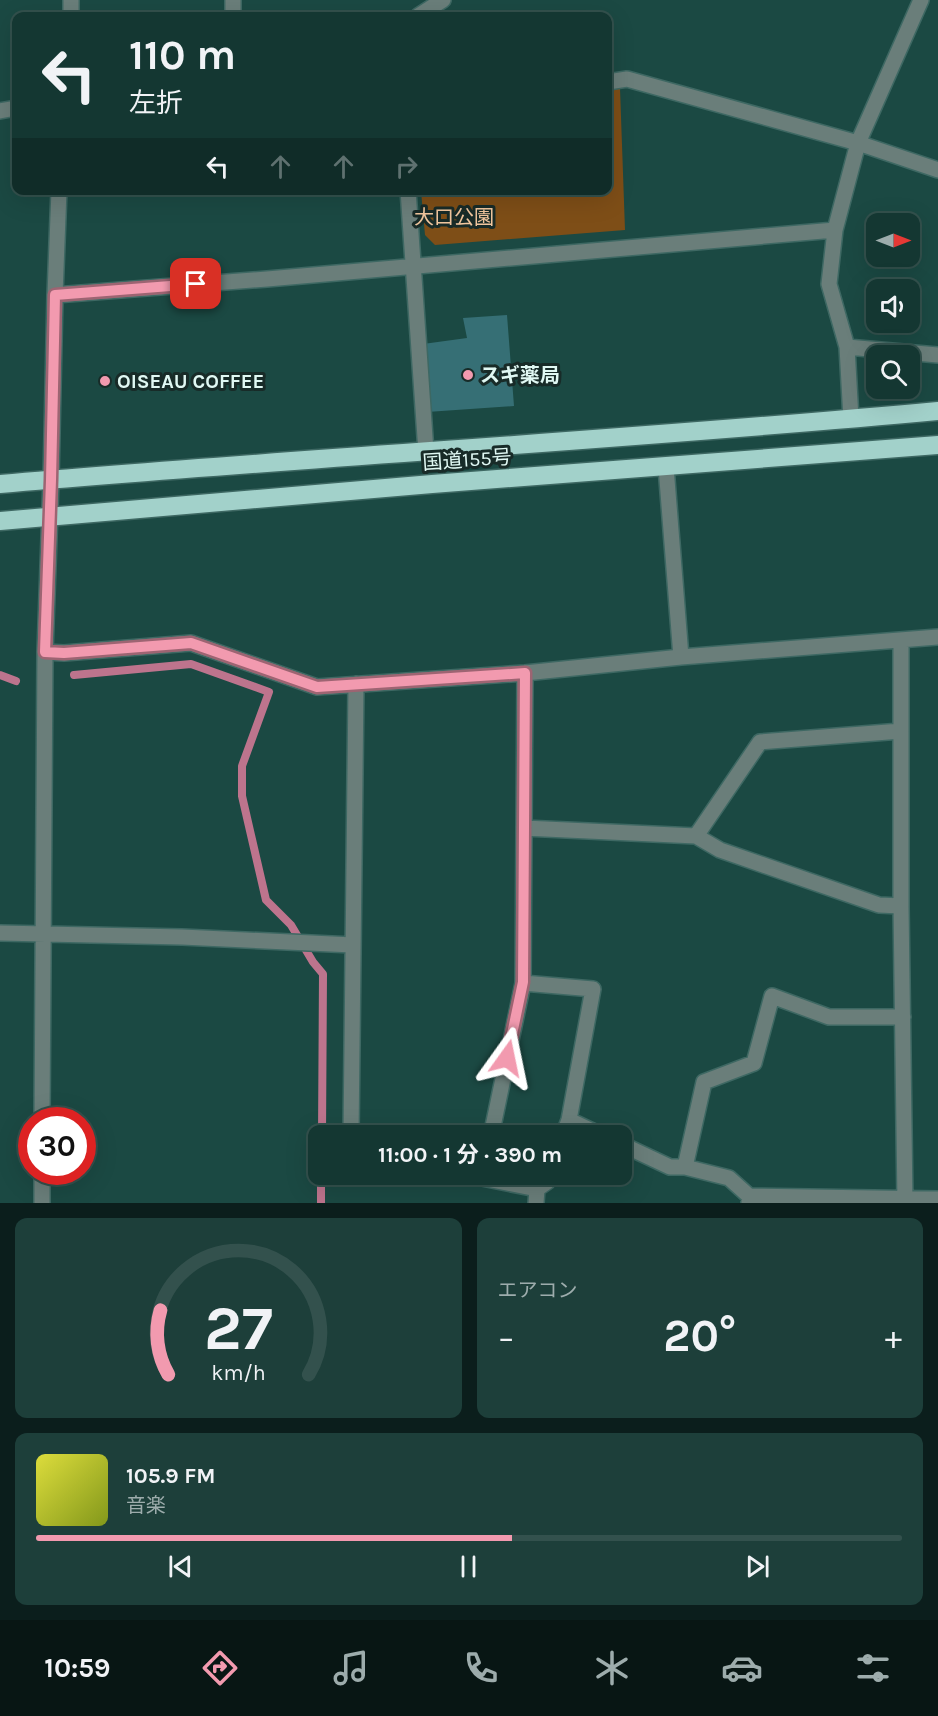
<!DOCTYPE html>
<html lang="ja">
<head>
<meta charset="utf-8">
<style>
	:root { --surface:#143732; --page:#1d3f3a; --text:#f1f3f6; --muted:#9dacac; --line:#33514d; --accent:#f29aaf }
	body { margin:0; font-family:Karla,"Noto Sans JP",sans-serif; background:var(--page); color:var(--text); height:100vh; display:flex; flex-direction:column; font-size:22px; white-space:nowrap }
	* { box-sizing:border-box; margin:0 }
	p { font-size:20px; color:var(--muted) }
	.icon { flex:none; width:33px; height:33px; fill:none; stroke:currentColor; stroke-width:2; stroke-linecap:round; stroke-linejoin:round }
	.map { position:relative; height:1203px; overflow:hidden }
	.sheet { display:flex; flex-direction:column; gap:15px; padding:15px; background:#0b1e1c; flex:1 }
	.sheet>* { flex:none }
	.top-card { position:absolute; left:12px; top:12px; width:600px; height:183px; border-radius:12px; box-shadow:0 6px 24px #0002,0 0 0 2px var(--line); background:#143732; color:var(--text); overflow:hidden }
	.needle { width:39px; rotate:90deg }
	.fabs { position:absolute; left:866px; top:213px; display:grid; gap:12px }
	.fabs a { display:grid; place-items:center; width:54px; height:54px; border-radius:12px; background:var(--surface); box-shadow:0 6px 24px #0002,0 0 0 2px var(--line); font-size:30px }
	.speed { position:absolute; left:18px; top:1107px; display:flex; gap:12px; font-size:30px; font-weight:700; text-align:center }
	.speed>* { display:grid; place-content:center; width:78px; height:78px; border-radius:50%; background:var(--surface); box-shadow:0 6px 24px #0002,0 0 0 2px var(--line); line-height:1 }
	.speed .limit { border:9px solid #d22; background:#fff; color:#111 }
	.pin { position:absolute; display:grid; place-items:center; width:51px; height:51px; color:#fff; margin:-26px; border-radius:12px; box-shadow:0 3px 9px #0006 }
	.me { position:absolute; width:66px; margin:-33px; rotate:12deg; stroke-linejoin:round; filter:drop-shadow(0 0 4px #0008) }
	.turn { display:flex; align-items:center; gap:21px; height:126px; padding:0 18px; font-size:27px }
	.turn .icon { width:78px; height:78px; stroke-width:2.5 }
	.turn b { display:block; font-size:42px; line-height:51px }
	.lanes { display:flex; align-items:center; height:57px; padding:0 18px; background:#0003; justify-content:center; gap:30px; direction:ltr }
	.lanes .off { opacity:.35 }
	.big { font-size:45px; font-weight:700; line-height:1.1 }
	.sheet .tile { flex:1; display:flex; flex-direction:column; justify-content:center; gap:9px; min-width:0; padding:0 21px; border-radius:12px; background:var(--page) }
	.sheet .dial { align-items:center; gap:0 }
	.dial svg { height:156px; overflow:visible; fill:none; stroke:var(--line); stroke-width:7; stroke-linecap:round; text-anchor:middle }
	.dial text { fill:var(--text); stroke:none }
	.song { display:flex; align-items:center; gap:18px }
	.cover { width:72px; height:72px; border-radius:9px; background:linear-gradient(135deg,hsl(60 70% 55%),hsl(70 70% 35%)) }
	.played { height:6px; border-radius:3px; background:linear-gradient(90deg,var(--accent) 55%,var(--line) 55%) }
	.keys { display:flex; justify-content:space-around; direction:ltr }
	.heat { display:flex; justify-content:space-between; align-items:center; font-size:33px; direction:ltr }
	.sheet .tiles { flex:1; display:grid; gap:15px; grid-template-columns:1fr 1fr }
	.tile:last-child { grid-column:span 2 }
	.trip { position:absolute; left:308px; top:1125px; width:324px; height:60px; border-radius:12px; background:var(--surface); box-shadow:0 6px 24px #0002,0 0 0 2px var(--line); font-weight:700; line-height:60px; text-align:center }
	.menu { display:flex; height:96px; justify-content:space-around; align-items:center; background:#081614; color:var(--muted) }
	.menu .icon { width:42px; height:42px }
	.menu .current { color:var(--accent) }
	.menu b { font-size:27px; color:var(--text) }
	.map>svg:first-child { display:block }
</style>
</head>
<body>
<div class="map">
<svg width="938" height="1203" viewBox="0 0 938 1203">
	<rect width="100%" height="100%" fill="#1b4943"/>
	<!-- green -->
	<path fill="#7e4e17" d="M620 88 625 230 435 245 425 235 421 191 608 190V91Z"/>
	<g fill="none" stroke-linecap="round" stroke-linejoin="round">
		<!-- stream -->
		<path stroke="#bd748d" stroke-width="8" d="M0 675 16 681
			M74 675 191 664 269 692 242 766V796L266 900 291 925 313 962 323 974 322 1136
			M321 1203V1174"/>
	</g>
	<!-- building -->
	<path fill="#366f75" d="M507 315 514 406 427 412 423 344 467 338 463 318Z"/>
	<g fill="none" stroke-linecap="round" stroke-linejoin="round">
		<!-- minor casing -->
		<g stroke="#3e6863" stroke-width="18">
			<path id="minor" d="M71 16V0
				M233 16V0
				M418 16 443 0
				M608 82 627 79 858 143 938 170
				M0 111 16 108
				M408 190 426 452
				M55 295 267 279 835 230
				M847 347 938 355
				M851 419 847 347 829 284 835 230 858 143 921 0
				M666 467 681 657
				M901 640V906L905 1203
				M45 652 64 653 191 643 317 687 525 673 681 657 938 637
				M524 828 696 836 720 850 879 905 901 906
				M696 836 760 742 901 731
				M0 933 182 937 353 945
				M523 983 593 989 569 1120 563 1136
				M42 1120 45 652 51 480 55 295 59 190
				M569 1120 603 1136
				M351 1136 356 684
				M491 1136 523 983 525 673
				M621 1144 670 1167H685
				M462 1174 537 1189 536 1203
				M537 1189 547 1182 550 1174
				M749 1196 729 1178 685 1167 704 1082 754 1063 772 996 829 1017H903
				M42 1203V1172
				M749 1203V1196L938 1199"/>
		</g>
		<!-- highway casing -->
		<g stroke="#3e6863" stroke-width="21">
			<path id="highway" d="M0 484C312 457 626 440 938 411
				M0 521 432 484 938 445"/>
		</g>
		<!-- minor -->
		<use href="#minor" stroke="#6a7e7a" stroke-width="15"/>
		<!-- highway -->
		<use href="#highway" stroke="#a2d1ca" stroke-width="18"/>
	</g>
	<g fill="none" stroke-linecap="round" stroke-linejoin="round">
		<!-- route casing -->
		<g stroke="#9d6472" stroke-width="15">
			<path id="route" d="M196 284 55 295 51 480 45 652 64 653 191 643 317 687 525 673 523 982 507 1058"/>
		</g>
		<!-- route -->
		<use href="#route" stroke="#f29aaf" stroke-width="10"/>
	</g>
	<!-- markers -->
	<g fill="#f29aaf" stroke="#182b28" stroke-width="2">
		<circle cx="468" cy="375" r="6"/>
		<circle cx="105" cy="381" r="6"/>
	</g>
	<g text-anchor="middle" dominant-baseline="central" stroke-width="6" stroke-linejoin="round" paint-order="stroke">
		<!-- park labels -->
		<g font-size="20" fill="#f1c69e" stroke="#182b28">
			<text x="454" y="217">大口公園</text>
		</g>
		<!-- poi labels -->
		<g font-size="20" font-weight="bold" fill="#e0f8f3" stroke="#182b28" text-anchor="start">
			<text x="480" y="375">スギ薬局</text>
			<text x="117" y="381">OISEAU COFFEE</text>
		</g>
		<!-- street labels -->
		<g font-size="20" fill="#e0f8f3" stroke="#182b28">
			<text transform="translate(467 460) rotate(-4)">国道155号</text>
		</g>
	</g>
</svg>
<div class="fabs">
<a><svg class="needle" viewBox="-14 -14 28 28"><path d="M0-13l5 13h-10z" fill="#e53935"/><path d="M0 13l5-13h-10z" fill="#9dacac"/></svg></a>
<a><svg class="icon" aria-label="sound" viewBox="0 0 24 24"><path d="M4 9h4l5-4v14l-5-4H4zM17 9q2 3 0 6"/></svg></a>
<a><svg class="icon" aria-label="search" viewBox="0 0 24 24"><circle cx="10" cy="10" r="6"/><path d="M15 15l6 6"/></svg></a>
</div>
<div class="speed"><div class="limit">30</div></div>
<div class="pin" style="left:196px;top:284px;background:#d93025"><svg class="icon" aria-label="arrive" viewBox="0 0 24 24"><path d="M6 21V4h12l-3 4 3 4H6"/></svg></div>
<svg class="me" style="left:507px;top:1058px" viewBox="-20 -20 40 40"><path d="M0-17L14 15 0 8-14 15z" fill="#f29aaf" stroke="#fff" stroke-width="4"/></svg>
<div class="trip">11:00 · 1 分 · 390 m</div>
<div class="top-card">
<div class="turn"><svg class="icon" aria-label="left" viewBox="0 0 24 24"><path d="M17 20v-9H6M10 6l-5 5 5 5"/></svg><div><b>110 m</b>左折</div></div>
<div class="lanes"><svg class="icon" aria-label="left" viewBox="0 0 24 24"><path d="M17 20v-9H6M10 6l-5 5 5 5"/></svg><svg class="icon off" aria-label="ahead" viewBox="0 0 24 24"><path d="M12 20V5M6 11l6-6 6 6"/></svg><svg class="icon off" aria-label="ahead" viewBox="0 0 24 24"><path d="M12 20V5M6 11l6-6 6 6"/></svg><svg class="icon off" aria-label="right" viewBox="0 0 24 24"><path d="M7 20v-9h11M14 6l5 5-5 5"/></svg></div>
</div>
</div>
<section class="sheet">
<div class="tiles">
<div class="tile dial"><svg viewBox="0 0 100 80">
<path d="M14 69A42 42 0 1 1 86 69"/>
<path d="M14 69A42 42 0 0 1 10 36" stroke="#f29aaf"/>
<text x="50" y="56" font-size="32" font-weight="700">27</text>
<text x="50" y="72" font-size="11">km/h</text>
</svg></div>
<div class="tile"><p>エアコン</p>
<div class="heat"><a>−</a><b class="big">20°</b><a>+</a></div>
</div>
<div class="tile">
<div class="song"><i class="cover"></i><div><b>105.9 FM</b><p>音楽</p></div></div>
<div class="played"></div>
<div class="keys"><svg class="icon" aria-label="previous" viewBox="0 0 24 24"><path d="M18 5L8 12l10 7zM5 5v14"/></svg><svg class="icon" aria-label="pause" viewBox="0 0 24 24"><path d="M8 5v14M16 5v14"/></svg><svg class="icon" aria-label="next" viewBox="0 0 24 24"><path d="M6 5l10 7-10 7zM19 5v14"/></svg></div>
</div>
</div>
</section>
<nav class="menu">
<b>10:59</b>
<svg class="icon current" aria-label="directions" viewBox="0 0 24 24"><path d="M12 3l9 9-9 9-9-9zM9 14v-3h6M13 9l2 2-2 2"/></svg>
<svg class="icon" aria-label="music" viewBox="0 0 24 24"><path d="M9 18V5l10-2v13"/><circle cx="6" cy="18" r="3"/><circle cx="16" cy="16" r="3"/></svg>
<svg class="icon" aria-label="phone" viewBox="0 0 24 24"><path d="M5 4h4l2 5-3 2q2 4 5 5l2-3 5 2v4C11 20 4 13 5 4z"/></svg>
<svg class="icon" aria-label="climate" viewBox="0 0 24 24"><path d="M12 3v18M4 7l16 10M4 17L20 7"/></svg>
<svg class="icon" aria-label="car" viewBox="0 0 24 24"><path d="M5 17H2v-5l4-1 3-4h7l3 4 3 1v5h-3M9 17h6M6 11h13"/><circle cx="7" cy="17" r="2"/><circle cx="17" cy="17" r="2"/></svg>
<svg class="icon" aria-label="filters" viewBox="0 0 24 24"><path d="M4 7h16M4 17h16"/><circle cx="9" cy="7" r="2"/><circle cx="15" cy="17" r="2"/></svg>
</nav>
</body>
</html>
